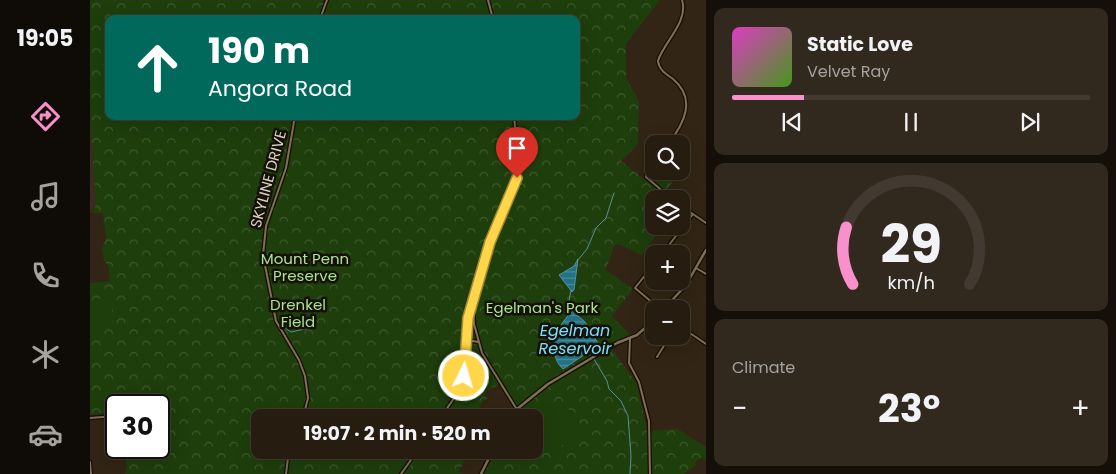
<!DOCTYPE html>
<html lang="en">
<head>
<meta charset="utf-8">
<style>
	:root { --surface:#261c10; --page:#32291e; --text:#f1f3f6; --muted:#a4a19f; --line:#423a30; --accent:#f890cb }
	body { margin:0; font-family:Poppins,sans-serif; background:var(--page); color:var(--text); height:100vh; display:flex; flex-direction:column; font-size:19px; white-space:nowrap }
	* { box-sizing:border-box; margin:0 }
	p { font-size:16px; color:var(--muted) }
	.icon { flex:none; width:28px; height:28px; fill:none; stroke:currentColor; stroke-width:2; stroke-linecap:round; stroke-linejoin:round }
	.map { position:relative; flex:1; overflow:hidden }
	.sheet { display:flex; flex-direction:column; gap:8px; padding:8px; background:#150f09; width:410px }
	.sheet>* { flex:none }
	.banner { position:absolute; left:15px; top:15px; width:475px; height:105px; border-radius:10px; box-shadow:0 5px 20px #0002,0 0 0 1px var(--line); background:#00695c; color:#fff; overflow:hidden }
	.buttons { position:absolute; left:555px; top:135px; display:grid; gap:10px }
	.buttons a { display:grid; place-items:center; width:45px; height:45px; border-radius:10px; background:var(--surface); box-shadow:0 5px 20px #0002,0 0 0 1px var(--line); font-size:25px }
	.speed { position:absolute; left:15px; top:394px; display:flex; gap:10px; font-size:25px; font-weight:700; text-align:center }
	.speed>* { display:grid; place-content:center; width:65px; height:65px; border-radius:50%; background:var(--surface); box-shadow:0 5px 20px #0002,0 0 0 1px var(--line); line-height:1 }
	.speed .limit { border:2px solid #111; border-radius:8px; background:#fff; color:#111 }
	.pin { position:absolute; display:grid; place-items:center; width:42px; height:42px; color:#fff; margin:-51px -21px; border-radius:50% 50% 50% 0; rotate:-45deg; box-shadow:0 0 5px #0007 }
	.pin .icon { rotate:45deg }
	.me { position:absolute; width:55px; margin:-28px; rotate:5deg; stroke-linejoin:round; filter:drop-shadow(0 0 4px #0008) }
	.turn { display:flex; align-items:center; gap:18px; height:105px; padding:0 20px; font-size:22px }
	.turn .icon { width:65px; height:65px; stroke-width:2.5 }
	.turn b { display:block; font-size:35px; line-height:42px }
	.big { font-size:38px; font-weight:700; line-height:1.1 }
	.sheet .widget { flex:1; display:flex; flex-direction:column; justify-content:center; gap:8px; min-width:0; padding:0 18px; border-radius:10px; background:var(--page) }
	.sheet .dial { align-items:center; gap:0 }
	.dial svg { height:130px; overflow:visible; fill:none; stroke:var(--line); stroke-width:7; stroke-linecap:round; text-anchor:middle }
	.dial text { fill:var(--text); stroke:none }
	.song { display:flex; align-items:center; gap:15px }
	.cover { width:60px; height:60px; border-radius:8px; background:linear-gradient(135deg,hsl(310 70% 55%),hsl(100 70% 35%)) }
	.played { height:5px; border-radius:2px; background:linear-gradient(90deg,var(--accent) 20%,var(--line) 20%) }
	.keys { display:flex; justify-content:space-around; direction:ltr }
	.heat { display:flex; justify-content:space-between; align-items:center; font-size:28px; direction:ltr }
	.trip { position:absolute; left:161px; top:409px; width:292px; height:50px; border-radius:10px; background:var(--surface); box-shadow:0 5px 20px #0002,0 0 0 1px var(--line); font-weight:700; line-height:50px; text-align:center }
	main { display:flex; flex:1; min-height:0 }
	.menu { display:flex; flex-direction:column; width:90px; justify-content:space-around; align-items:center; background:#0f0b06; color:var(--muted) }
	.menu .icon { width:35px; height:35px }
	.menu .current { color:var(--accent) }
	.menu b { font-size:22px; color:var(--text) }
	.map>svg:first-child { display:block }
</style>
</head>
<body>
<main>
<nav class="menu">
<b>19:05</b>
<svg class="icon current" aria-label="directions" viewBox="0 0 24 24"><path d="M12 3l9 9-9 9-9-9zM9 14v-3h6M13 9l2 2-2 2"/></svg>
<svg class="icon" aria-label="music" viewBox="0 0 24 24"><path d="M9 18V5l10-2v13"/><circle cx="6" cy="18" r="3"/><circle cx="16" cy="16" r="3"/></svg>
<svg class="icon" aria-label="phone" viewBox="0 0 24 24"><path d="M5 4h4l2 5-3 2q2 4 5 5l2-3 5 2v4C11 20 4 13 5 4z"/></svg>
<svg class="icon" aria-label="climate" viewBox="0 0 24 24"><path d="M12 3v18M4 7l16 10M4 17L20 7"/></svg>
<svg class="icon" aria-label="car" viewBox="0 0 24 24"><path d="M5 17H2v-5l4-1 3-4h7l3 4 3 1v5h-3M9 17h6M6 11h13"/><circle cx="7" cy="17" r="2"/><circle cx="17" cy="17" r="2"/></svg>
</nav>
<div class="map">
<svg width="616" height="474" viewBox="0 0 616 474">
	<defs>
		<pattern id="forest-crowns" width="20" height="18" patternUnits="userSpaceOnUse" patternTransform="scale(1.25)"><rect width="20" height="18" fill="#1e3e0c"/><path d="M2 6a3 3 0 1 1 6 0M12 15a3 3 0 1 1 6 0" fill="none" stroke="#3e592e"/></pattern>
		<pattern id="water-rules" width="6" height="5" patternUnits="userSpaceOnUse" patternTransform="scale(1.25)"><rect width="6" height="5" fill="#227186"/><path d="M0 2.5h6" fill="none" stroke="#4c8b9b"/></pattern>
	</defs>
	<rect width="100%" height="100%" fill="#322515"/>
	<!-- education -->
	<path fill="#3c2b23" d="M0 120 6 204 0 214Z"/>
	<!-- forest -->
	<path fill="url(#forest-crowns)" fill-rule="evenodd" d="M0 0H570L536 44V78L549 101 548 144 531 161 579 199H564V226H573L551 255 529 244 524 246 516 270 543 289 522 316 541 336 520 347 547 384 557 431 588 429 616 447V460L612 458 606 461 605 466 594 474H394L406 450H445V418L419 417 429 409 411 383 394 393 397 398 389 406 395 417 170 418V450H379L369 472 373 474H35L37 466 33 448H69V405H26V413L0 415V283L20 281 18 265 14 261 12 249 16 238 13 213H2L6 204 0 120ZM19 19H486V116H19Z
		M564 165V171H591L575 192 558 177 559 171Z"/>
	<!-- pitch -->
	<path fill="#1e3e0c" d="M210 296C221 294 226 303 221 311L227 315 225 321 219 320 218 313 207 311 204 305 200 308 196 307 197 300H201L204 303Z
		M23 297C25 315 17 325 0 326V300Z
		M196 320a8 8 0 1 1 16 0a8 8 0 1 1-16 0Z
		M465 404C480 408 492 418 492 435L490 438 456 452 445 441V418L436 417 451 406Z"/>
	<!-- water -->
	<path fill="url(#water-rules)" stroke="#598e99" d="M488 259 484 290 482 292 469 275 484 266Z
		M481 310 495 322 509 345 473 369C461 358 463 342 470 327 473 321 478 317 481 310Z"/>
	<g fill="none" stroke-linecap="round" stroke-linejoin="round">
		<!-- stream -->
		<path stroke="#598e99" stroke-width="1" d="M488 260 497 249 506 228 516 218 524 193
			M481 290 478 306 481 311
			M189 324 201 332 224 327
			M504 359 517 381 519 389 531 401 538 416 541 456 540 474"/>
		<!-- minor casing -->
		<g stroke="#190e01" stroke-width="4.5">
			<path id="minor" d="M398 0 403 19
				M230 19 237 0
				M205 116 196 168 176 226 173 255 186 321 209 360 215 376 218 398 213 418
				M424 116 428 157 427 178 400 242 383 303 384 324 392 353 426 408
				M578 144C594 124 607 99 583 79 576 74 569 70 568 61 573 43 599 22 592 0
				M564 161 558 168 556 177 582 199
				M591 206 616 223
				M572 254 603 214
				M564 264 545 288 570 309
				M606 268 616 274
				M591 327 616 344
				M540 339 539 363 549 382 559 421 560 474
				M376 344 383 341 388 342
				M567 357 580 336
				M0 418 26 416
				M350 418C361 403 372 389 376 370 380 348 373 327 382 305
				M0 462 1 474
				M196 474 199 450
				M311 474 328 450"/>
		</g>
		<!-- tertiary casing -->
		<g stroke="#190e01" stroke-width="5">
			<path id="tertiary" d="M574 309 596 285 616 250
				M416 418 458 384 527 343 547 335 564 320
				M391 474 403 450"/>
		</g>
		<!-- minor -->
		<use href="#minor" stroke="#7f705d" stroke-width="2"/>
		<!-- tertiary -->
		<use href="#tertiary" stroke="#7f705d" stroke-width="2.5"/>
	</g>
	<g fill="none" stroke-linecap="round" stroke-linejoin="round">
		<!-- route casing -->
		<g stroke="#a68a30" stroke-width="12">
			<path id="route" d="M374 376 378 318 400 242 427 178"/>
		</g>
		<!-- route -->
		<use href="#route" stroke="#ffd54a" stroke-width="9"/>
	</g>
	<g text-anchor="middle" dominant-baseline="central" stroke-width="5" stroke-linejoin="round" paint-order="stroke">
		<!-- street labels -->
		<g font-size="15" fill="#d9d0c6" stroke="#151008">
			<text transform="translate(178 179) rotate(-75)">SKYLINE DRIVE</text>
		</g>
		<!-- park labels -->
		<g font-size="15" fill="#a8e48e" stroke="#151008">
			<text x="215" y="258">Mount Penn<tspan x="215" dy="17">Preserve</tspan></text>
			<text x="208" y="304">Drenkel<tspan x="208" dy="17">Field</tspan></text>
			<text x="452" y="307">Egelman's Park</text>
		</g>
		<!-- water labels -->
		<g font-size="16" font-style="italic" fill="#79e0fe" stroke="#151008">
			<text x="485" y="330">Egelman<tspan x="485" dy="18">Reservoir</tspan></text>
		</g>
	</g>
</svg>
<div class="buttons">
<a><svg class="icon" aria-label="search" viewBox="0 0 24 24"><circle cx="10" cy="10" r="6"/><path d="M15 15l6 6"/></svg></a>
<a><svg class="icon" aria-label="layers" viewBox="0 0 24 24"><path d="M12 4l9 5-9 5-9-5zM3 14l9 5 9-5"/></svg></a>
<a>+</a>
<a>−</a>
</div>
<div class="speed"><div class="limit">30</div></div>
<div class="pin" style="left:427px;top:178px;background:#d93025"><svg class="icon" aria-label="arrive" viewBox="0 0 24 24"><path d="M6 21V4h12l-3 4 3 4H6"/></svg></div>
<svg class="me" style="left:374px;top:376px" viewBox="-20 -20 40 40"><circle r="17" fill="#ffd54a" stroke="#fff" stroke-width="3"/><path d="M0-11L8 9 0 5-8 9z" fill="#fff"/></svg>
<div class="trip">19:07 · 2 min · 520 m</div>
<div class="banner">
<div class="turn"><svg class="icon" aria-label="ahead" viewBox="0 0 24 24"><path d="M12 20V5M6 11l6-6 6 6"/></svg><div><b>190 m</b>Angora Road</div></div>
</div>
</div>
<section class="sheet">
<div class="widget">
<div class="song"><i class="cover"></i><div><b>Static Love</b><p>Velvet Ray</p></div></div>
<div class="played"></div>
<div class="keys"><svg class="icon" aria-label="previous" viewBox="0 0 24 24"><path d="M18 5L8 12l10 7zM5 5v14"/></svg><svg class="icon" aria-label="pause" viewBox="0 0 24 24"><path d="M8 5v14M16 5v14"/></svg><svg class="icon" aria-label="next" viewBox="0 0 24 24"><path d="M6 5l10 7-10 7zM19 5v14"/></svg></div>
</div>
<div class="widget dial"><svg viewBox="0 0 100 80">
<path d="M14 69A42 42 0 1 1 86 69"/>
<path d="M14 69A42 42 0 0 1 10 34" stroke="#f890cb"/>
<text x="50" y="56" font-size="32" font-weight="700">29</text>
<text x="50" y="72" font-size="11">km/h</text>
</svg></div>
<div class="widget"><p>Climate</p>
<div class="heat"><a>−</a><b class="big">23°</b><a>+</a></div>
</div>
</section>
</main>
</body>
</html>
